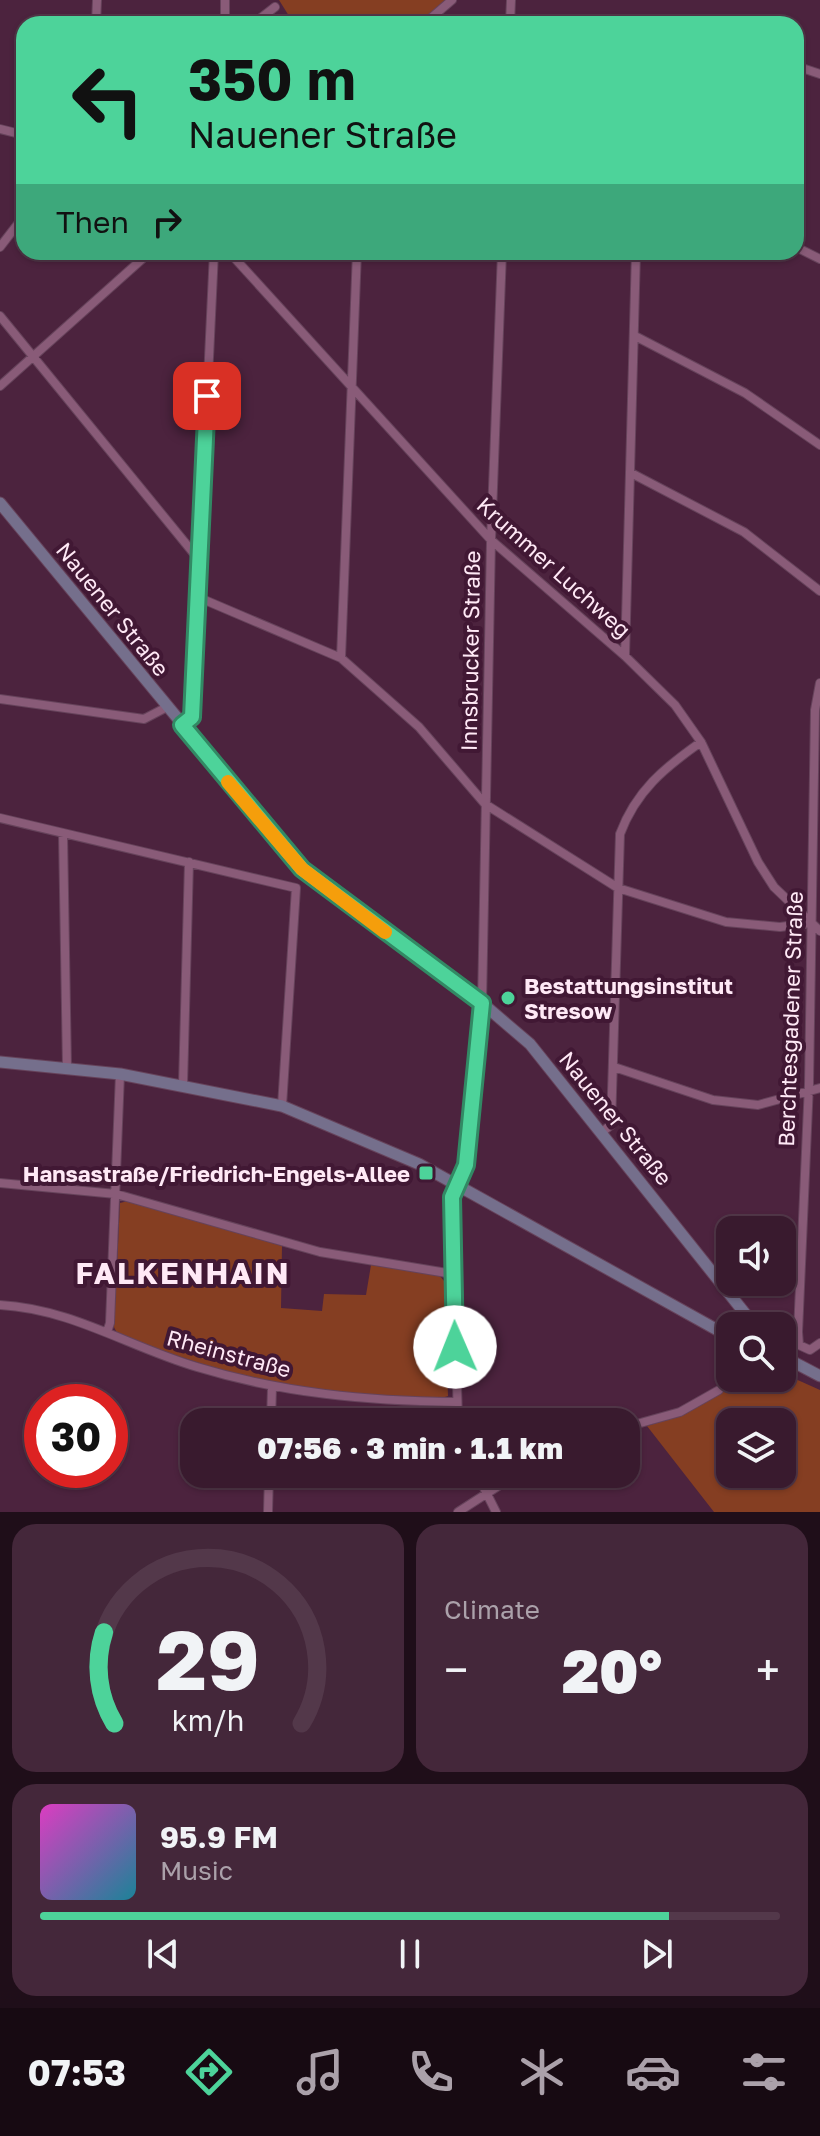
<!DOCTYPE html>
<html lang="en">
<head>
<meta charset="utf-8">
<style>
	:root { --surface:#391a2e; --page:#44273a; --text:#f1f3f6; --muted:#aba1aa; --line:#53384a; --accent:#4dd39a }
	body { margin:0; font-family:"Golos Text",sans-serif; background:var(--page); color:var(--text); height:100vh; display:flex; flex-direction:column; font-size:30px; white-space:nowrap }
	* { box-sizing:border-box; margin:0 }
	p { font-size:26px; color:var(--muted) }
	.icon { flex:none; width:44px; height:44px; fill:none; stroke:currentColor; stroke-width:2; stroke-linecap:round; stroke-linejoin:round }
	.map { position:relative; height:1512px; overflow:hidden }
	.details { display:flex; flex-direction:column; gap:12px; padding:12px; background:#1f0e19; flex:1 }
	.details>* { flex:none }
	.hud { position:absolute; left:16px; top:16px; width:788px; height:244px; border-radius:24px; box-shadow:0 2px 6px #0004,0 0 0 2px var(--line); background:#4dd39a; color:#111; overflow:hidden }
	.tools { position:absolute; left:716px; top:1216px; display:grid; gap:16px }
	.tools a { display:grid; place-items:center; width:80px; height:80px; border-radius:16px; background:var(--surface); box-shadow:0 2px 6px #0004,0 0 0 2px var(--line); font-size:40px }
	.speed { position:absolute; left:24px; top:1384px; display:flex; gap:16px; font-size:40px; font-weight:700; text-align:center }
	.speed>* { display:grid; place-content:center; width:104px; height:104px; border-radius:50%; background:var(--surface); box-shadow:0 2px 6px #0004,0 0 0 2px var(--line); line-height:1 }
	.speed .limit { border:12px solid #d22; background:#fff; color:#111 }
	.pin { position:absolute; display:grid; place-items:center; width:68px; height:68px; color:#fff; margin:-34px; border-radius:16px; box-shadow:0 4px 12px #0006 }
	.me { position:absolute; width:88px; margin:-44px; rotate:359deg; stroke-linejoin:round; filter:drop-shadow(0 0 6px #0008) }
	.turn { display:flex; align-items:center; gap:28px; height:168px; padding:0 40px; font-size:36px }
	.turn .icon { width:104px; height:104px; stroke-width:2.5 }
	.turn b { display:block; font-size:56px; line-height:68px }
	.then { display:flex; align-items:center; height:76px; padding:0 40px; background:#0003; gap:16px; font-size:30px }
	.big { font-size:60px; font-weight:800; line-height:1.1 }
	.details .tile { flex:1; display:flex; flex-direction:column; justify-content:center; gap:12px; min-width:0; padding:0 28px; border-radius:24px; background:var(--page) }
	.details .dial { align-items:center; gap:0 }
	.dial svg { height:208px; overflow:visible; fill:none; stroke:var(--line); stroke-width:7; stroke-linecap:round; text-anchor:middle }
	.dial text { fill:var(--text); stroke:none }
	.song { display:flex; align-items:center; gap:24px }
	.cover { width:96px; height:96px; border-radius:12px; background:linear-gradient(135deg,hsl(310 70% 55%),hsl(190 70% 35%)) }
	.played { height:8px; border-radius:4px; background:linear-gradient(90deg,var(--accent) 85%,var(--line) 85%) }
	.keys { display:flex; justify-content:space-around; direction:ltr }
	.heat { display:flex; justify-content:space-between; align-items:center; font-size:44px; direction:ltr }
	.details .tiles { flex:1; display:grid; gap:12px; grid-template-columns:1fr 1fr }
	.tile:last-child { grid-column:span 2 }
	.trip { position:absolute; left:180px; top:1408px; width:460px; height:80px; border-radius:24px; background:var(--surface); box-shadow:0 2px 6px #0004,0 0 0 2px var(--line); font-weight:800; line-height:80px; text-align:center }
	.tab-bar { display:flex; height:128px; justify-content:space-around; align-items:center; background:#170a12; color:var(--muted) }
	.tab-bar .icon { width:56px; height:56px }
	.tab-bar .selected { color:var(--accent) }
	.tab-bar b { font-size:36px; color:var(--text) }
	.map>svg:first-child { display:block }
</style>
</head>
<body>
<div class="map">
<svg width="820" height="1512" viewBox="0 0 820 1512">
	<rect width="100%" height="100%" fill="#4c233e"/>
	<!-- green -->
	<path fill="#853e22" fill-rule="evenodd" d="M279 0H452L424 24H294Z
		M128 1201 282 1246 281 1308 322 1311 324 1294 366 1295 371 1265 440 1276 444 1281 448 1396C435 1402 413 1398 399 1398 300 1395 207 1370 117 1333L114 1327 120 1203Z
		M782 1373 820 1390V1512H714L647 1426C682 1415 711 1402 738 1378H782ZM730 1422H782V1474H730Z"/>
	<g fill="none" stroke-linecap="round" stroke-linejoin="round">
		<!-- street casing -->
		<g stroke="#66435b" stroke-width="10">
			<path id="street" d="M96 24 97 0
				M225 24V0
				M253 24 275 7
				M424 24 452 0
				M510 24 511 0
				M796 66 820 74
				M0 129 24 135
				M0 247 24 216
				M796 247 820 259
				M229 252 491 540 625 656 675 705 701 742 758 862 774 887 820 931
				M0 316 200 561
				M635 336 745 393 820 445
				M0 386 150 252
				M631 473 744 532 820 591
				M200 598 341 658 419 727 485 804 618 888 726 922 780 927 810 923
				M625 656 636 252
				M341 658 357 252
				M820 683 815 710 809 1084 798 1332 799 1345 810 1350 820 1343
				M0 699 144 719 167 707
				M182 725 192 717 214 252
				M0 818 296 888 282 1106
				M63 833 67 1068
				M614 1067 713 1100 758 1105 820 1088
				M183 1085 189 862
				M602 1132 611 1125 620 834C636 791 664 768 701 742
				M0 1183 116 1194 320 1252 453 1274
				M0 1305C72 1309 129 1347 197 1367 282 1393 367 1401 456 1402
				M107 1332 110 1323 120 1074
				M271 1422 272 1387
				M458 1422 452 1197 466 1165 482 1003 491 540 502 252
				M626 1427 680 1412 719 1390
				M477 1474 496 1512
				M268 1512 269 1474
				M458 1512 517 1474"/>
		</g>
		<!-- secondary casing -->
		<g stroke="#66435b" stroke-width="13">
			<path id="secondary" d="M0 503 302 869 482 1003 530 1044 755 1326
				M0 1062 120 1074 282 1106 419 1164 730 1337
				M782 1356 820 1376"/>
		</g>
		<!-- street -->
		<use href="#street" stroke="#895b78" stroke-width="8"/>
		<!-- secondary -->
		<use href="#secondary" stroke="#756f8c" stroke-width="11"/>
	</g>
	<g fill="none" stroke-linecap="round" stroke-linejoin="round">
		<!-- route casing -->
		<g stroke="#328964" stroke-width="20">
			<path id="route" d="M207 396 192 717 182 725 302 869 482 1003 466 1165 452 1197 455 1347"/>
		</g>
		<!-- route -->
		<use href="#route" stroke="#4dd39a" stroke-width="14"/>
		<!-- slow -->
		<path stroke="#f59e0b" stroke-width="14" d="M228 782 302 869 385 932"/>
	</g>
	<!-- markers -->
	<g fill="#4dd39a" stroke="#411834" stroke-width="3">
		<circle cx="508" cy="998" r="8"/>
		<rect x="418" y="1165" width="16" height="16" rx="4"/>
	</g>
	<g text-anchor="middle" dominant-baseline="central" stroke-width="8" stroke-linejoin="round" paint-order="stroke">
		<!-- street labels -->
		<g font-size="22" fill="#ffe9f6" stroke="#411834">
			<text transform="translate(554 567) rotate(42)">Krummer Luchweg</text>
			<text transform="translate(113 609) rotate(51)">Nauener Straße</text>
			<text transform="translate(470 651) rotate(-89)">Innsbrucker Straße</text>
			<text transform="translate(790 1019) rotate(-88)">Berchtesgadener Straße</text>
			<text transform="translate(616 1118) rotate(51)">Nauener Straße</text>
			<text transform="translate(229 1353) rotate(15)">Rheinstraße</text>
		</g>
		<!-- poi labels -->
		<g font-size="22" font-weight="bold" fill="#ffe9f6" stroke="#411834" text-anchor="start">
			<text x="524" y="985">Bestattungsinstitut<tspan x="524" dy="25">Stresow</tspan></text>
			<text x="410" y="1173" text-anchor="end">Hansastraße/Friedrich-Engels-Allee</text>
		</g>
		<!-- district labels -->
		<g font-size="30" font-weight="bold" letter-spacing="2" fill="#ffe9f6" stroke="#411834">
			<text x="183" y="1273">FALKENHAIN</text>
		</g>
	</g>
</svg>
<div class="tools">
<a><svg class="icon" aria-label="sound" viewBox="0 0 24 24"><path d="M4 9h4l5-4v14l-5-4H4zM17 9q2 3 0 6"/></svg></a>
<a><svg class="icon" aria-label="search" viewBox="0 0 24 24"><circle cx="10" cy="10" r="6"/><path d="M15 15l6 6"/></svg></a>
<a><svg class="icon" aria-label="layers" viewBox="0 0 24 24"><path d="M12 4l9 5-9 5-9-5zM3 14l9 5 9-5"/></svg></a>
</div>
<div class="speed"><div class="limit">30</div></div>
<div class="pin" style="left:207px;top:396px;background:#d93025"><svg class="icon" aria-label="arrive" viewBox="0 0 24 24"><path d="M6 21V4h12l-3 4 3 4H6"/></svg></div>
<svg class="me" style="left:455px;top:1347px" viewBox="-20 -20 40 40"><circle r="19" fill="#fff"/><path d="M0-13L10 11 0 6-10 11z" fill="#4dd39a"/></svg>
<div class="trip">07:56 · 3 min · 1.1 km</div>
<div class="hud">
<div class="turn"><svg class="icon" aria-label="left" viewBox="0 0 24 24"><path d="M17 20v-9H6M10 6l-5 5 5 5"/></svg><div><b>350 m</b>Nauener Straße</div></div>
<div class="then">Then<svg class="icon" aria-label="right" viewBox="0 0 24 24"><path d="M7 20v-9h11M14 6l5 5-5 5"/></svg></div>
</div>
</div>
<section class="details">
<div class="tiles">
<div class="tile dial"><svg viewBox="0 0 100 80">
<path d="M14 69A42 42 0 1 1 86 69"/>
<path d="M14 69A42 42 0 0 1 10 34" stroke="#4dd39a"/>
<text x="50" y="56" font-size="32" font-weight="700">29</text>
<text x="50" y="72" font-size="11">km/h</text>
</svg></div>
<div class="tile"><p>Climate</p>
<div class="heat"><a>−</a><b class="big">20°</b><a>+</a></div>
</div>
<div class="tile">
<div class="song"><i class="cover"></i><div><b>95.9 FM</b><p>Music</p></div></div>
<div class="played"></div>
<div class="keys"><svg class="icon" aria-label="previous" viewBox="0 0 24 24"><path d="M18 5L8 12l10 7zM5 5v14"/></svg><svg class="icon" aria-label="pause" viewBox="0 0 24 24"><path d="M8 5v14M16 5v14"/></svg><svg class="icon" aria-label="next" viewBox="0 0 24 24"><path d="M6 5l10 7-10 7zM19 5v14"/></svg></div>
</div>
</div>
</section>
<nav class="tab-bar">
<b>07:53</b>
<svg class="icon selected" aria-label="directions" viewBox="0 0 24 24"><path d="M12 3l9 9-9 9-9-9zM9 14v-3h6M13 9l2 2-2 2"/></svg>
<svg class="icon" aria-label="music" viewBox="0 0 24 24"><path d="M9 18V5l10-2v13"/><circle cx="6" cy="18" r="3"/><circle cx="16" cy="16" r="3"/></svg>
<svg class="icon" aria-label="phone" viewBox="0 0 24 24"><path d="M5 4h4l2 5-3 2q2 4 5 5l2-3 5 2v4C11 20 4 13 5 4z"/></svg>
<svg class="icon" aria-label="climate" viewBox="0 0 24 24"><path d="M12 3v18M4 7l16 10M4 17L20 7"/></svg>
<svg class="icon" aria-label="car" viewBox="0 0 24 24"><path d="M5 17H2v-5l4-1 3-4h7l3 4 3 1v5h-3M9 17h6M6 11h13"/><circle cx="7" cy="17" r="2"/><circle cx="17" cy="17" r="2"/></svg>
<svg class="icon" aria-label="filters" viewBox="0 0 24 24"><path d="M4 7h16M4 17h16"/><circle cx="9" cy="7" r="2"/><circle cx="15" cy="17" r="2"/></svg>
</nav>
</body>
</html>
